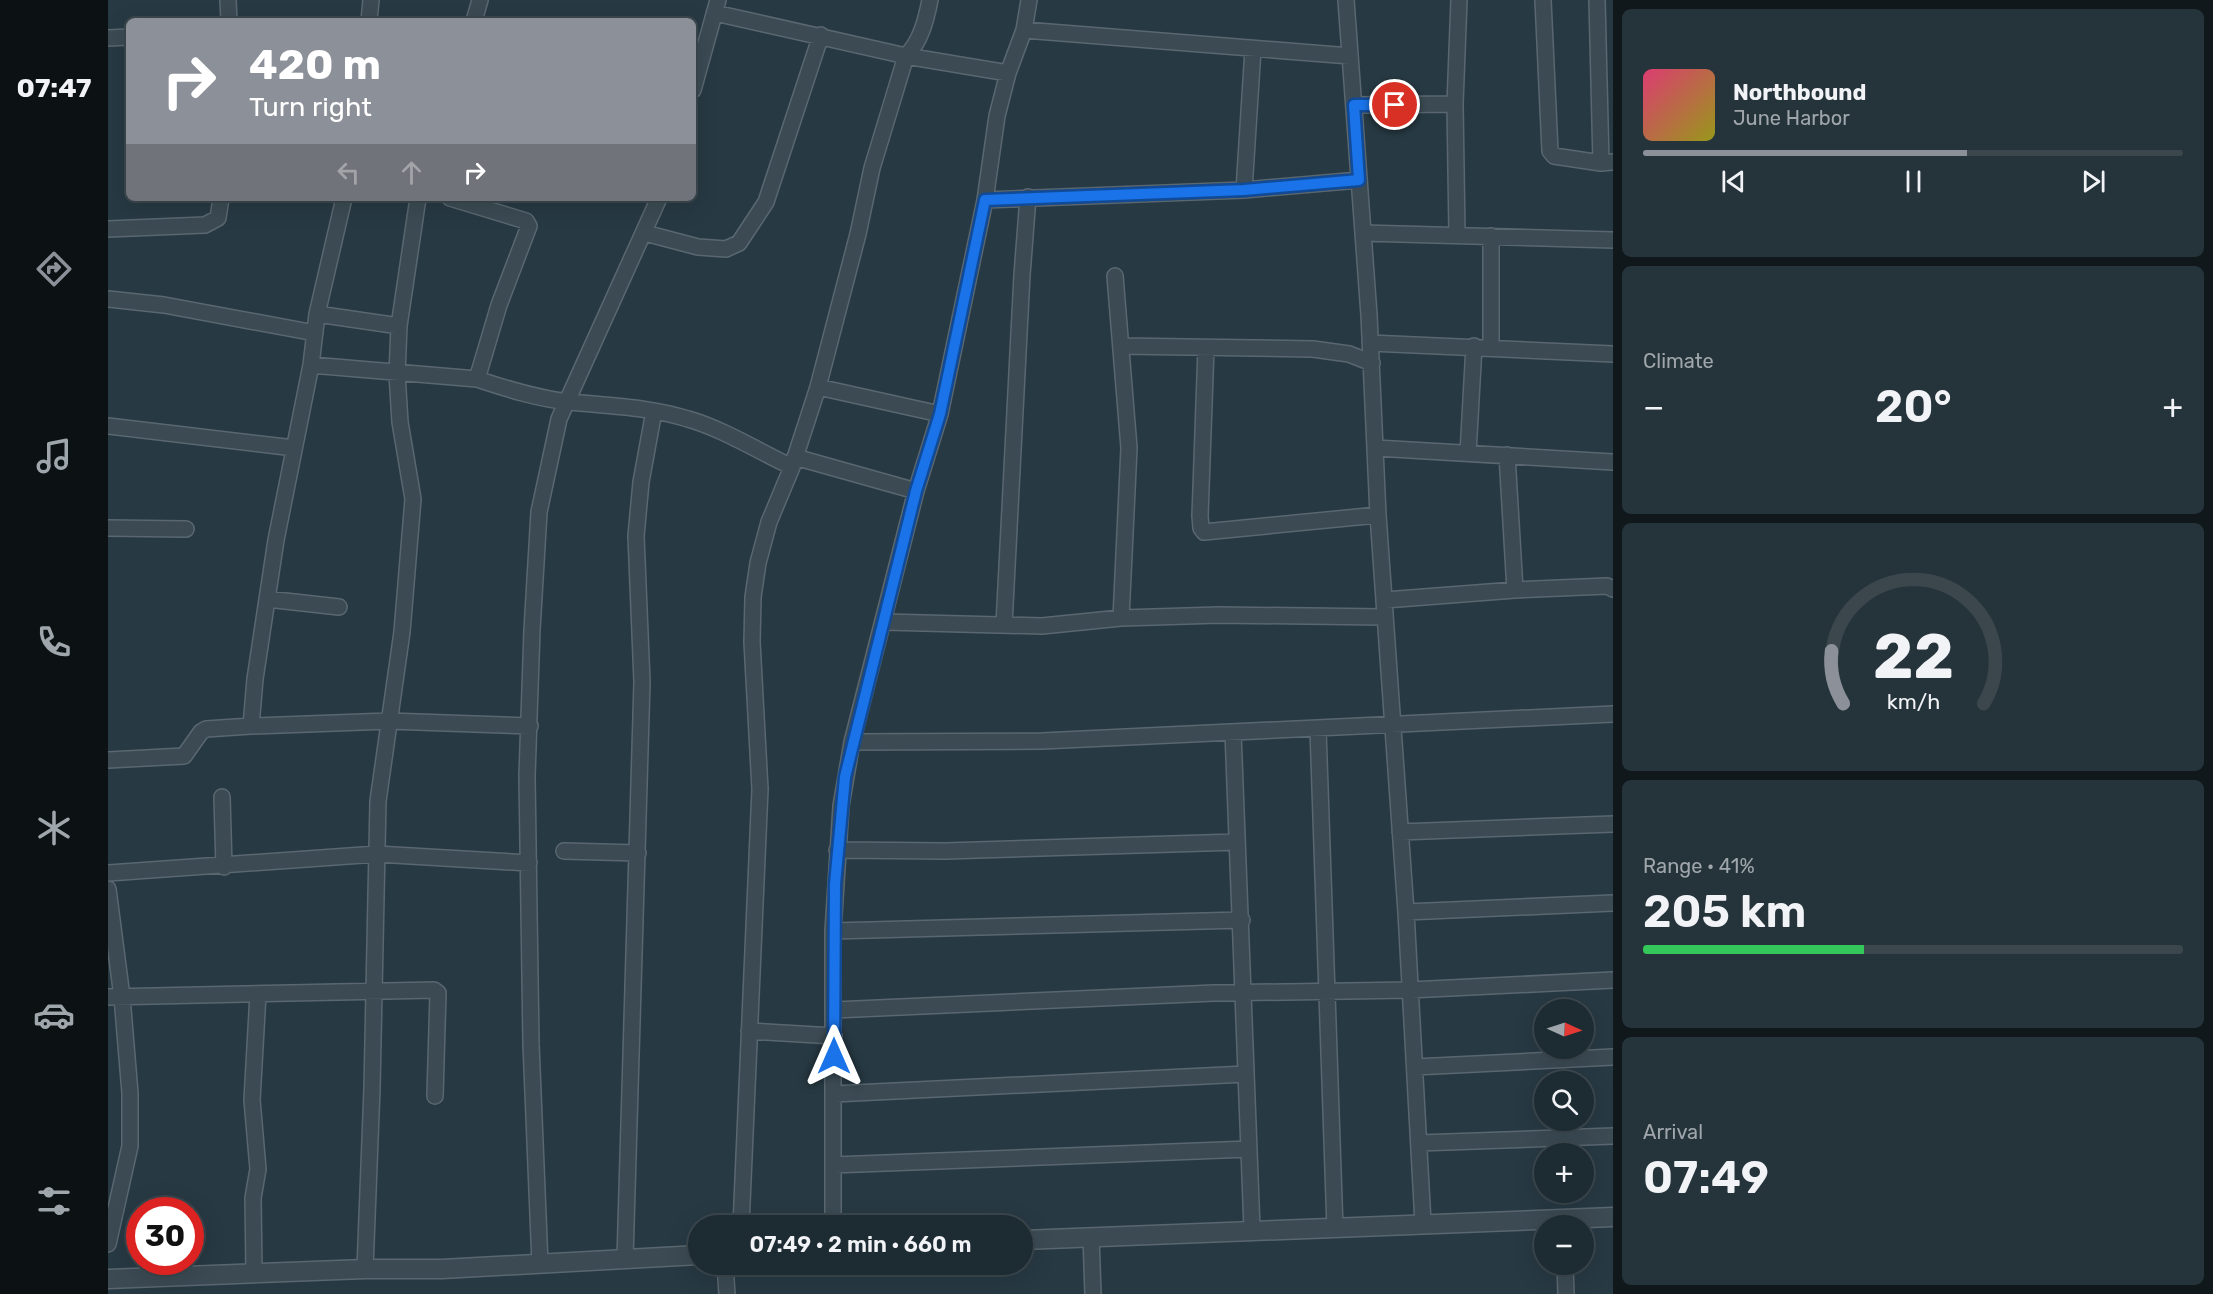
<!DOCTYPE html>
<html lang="en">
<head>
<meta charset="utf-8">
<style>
	:root { --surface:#1d2b32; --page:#25333a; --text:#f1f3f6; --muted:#a0a7ac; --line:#3b474d; --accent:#8c9099 }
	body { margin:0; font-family:Rubik,sans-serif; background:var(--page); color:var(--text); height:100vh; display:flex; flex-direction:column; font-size:22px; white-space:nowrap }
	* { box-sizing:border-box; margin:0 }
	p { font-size:20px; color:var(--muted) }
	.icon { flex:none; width:33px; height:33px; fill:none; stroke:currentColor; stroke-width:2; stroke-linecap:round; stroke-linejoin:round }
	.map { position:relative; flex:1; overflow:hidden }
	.sheet { display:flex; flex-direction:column; gap:9px; padding:9px; background:#10181c; width:600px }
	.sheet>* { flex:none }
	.banner { position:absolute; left:18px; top:18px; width:570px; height:183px; border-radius:9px; box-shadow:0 6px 24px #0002,0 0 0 2px var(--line); background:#8c9099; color:#fff; overflow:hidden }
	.needle { width:39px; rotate:93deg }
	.tools { position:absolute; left:1426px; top:999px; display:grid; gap:12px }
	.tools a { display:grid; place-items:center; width:60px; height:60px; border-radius:50%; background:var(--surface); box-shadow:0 6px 24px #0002,0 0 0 2px var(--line); font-size:30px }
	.speed { position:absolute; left:18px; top:1197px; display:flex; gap:12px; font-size:30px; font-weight:700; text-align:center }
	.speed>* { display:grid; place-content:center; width:78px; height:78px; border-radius:50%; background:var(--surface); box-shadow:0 6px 24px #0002,0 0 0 2px var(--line); line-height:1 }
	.speed .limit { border:9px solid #d22; background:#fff; color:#111 }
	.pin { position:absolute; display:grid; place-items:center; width:51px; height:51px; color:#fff; margin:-26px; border:3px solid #fff; border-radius:50%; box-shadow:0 2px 6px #0007 }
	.me { position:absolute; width:66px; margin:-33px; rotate:0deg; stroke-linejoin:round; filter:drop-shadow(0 0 4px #0008) }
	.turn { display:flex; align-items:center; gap:21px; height:126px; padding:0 24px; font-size:27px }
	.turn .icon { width:78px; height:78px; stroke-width:2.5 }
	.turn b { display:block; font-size:42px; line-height:51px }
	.lanes { display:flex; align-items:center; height:57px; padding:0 24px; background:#0003; justify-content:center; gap:30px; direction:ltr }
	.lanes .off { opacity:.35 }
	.big { font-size:45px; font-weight:600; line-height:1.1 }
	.sheet .card { flex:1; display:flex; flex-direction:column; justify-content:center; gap:9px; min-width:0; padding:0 21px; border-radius:9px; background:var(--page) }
	.sheet .dial { align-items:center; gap:0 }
	.dial svg { height:156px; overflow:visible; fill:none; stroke:var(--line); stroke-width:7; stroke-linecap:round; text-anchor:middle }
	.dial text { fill:var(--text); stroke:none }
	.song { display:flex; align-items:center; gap:18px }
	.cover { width:72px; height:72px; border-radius:9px; background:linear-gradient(135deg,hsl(340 70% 55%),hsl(60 70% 35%)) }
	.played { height:6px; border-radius:3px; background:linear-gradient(90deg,var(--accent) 60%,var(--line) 60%) }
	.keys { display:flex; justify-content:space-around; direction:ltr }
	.heat { display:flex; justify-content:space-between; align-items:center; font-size:33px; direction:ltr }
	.charge { height:9px; border-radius:4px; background:linear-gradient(90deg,#34c759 41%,var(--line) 0) }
	.trip { position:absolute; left:580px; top:1215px; width:345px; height:60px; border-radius:30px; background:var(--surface); box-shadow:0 6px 24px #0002,0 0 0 2px var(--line); font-weight:600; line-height:60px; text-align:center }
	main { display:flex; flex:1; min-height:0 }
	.tabs { display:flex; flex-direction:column; width:108px; justify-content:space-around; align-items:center; background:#0c1114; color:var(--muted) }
	.tabs .icon { width:42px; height:42px }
	.tabs .selected { color:var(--accent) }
	.tabs b { font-size:27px; color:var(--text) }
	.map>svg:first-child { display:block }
</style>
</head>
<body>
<main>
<nav class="tabs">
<b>07:47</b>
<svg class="icon selected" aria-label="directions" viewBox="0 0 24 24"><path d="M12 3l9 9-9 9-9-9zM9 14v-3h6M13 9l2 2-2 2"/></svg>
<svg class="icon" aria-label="music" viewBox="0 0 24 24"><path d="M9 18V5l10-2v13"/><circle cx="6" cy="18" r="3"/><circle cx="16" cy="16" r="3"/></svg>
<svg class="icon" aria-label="phone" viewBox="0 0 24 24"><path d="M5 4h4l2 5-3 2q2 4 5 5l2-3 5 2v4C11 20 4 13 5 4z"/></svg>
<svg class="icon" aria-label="climate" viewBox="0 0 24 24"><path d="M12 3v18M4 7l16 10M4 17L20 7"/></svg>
<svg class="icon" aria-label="car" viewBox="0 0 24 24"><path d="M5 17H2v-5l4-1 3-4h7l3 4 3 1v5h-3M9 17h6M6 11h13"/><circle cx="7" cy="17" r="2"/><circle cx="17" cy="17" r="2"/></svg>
<svg class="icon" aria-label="filters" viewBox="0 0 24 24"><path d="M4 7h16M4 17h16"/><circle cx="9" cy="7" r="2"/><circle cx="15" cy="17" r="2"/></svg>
</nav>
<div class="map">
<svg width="1505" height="1294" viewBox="0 0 1505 1294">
	<rect width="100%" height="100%" fill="#273943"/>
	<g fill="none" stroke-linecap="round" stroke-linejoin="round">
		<!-- minor casing -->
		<g stroke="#5a6770" stroke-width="18">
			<path id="minor" d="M120 0 121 21
				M1238 0 1261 315 1270 515 1298 912 1315 1223
				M1435 0 1442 151 1446 156 1493 163 1505 162
				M1489 0 1493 163
				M607 13 798 56 900 73
				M261 21 263 0
				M366 21 372 0
				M916 30 1242 56
				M0 38 21 37
				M585 90 610 0
				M1246 105 1347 104
				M1136 190 1145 49
				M342 198 418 221 421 226 391 305 369 379
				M877 200 1136 190 1251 180
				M0 229 97 225 110 218 113 198
				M537 233 590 247 618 249 631 243 658 202 713 35
				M1255 233 1505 240
				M1349 234 1347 104 1351 0
				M1007 276 1021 448 1013 618
				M0 299 56 305 207 333
				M209 314 291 326
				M1262 343 1505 354
				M1013 346 1205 349 1241 354 1264 363
				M1383 346V236
				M1098 348 1092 516 1093 528 1096 532 1270 515
				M203 365 369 379C399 389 431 399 462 402 502 406 542 407 580 419 613 428 652 452 684 467
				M710 387 832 414
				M0 426 186 448
				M1268 448 1505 462
				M1360 453 1366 346
				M1399 455 1407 590
				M687 457 808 491
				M0 528 78 529
				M159 599 231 607
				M1277 600 1407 590 1499 586 1505 589
				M777 622 934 626 1013 618 1111 615 1276 617
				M896 625 914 275 920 197
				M143 726 281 721 422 726
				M1210 729 1227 1229
				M1125 732 1144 1229
				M744 742 934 741 1505 714
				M0 760 76 756 93 732 98 729 143 726 147 679 168 540 203 365 209 314 236 198
				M114 797 116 867
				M1292 832 1505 824
				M729 850 838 851 1129 842
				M456 851 530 853
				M0 873 269 854 421 863
				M0 889 14 997 22 1093V1146L0 1244
				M1298 912 1505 903
				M725 931 1134 920
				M0 997 326 990 330 993 327 1096
				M726 1010 1106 993 1302 990 1505 980
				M641 1031 726 1036
				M1307 1067 1505 1057
				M726 1094 1138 1074
				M1311 1143 1505 1136
				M725 1165 1141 1149
				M633 1226 652 789 644 642 645 597 650 563 661 522 684 467 710 387 750 234 764 168 798 56C813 41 818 20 822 0
				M725 1226V931L733 806 744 742 808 491 832 414 877 200 889 116 900 73 916 30 921 0
				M983 1237 985 1294
				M517 1259 534 682 528 536 533 482 546 411
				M432 1264 423 1044 419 776 424 630 431 512 451 419 551 198
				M617 1264 619 1294
				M1457 1264 1458 1294
				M257 1269 264 1088 270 801 294 632 305 499 292 422 289 374 291 326 310 198
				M146 1272 145 1198 150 1169 144 1100 150 994"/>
		</g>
		<!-- tertiary casing -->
		<g stroke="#5a6770" stroke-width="21">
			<path id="tertiary" d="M915 1240 1505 1217
				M0 1279 257 1269H334L591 1255"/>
		</g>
		<!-- minor -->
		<use href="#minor" stroke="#3b4a53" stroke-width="15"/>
		<!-- tertiary -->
		<use href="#tertiary" stroke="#3b4a53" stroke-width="18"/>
	</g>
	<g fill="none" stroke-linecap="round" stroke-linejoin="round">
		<!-- route casing -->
		<g stroke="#114b97" stroke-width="15">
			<path id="route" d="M726 1056 727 884 737 777 808 491 832 414 877 200 1136 190 1251 180 1246 105H1287"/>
		</g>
		<!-- route -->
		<use href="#route" stroke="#1a73e8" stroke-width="10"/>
	</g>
</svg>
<div class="tools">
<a><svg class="needle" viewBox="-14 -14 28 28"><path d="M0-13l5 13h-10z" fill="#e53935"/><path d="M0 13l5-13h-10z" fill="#a0a7ac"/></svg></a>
<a><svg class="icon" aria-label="search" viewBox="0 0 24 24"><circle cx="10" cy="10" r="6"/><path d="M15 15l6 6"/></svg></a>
<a>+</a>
<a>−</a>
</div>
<div class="speed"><div class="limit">30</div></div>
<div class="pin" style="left:1287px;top:105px;background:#d93025"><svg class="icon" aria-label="arrive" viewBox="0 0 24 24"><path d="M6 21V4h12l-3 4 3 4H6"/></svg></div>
<svg class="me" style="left:726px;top:1056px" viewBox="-20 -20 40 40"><path d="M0-17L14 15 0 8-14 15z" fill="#1a73e8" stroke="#fff" stroke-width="4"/></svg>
<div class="trip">07:49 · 2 min · 660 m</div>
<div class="banner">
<div class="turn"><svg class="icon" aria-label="right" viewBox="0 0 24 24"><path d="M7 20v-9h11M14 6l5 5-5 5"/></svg><div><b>420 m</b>Turn right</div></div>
<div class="lanes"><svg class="icon off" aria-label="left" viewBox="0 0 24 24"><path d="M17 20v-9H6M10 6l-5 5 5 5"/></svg><svg class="icon off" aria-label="ahead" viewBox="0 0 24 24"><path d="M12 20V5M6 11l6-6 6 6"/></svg><svg class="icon" aria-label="right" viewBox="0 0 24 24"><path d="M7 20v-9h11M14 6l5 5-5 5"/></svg></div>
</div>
</div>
<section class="sheet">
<div class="card">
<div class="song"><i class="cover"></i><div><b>Northbound</b><p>June Harbor</p></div></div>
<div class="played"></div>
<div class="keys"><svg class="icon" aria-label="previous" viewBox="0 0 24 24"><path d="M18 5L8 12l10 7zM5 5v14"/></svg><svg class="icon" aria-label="pause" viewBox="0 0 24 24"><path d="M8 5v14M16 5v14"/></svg><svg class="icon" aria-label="next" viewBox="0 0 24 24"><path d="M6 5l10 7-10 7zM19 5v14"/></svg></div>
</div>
<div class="card"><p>Climate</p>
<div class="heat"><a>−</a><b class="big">20°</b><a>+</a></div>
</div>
<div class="card dial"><svg viewBox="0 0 100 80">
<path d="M14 69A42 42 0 1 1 86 69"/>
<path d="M14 69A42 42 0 0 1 8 42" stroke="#8c9099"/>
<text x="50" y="56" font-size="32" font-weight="700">22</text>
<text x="50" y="72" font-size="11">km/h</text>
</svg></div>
<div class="card"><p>Range · 41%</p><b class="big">205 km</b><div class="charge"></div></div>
<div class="card"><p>Arrival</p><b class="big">07:49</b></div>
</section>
</main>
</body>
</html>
